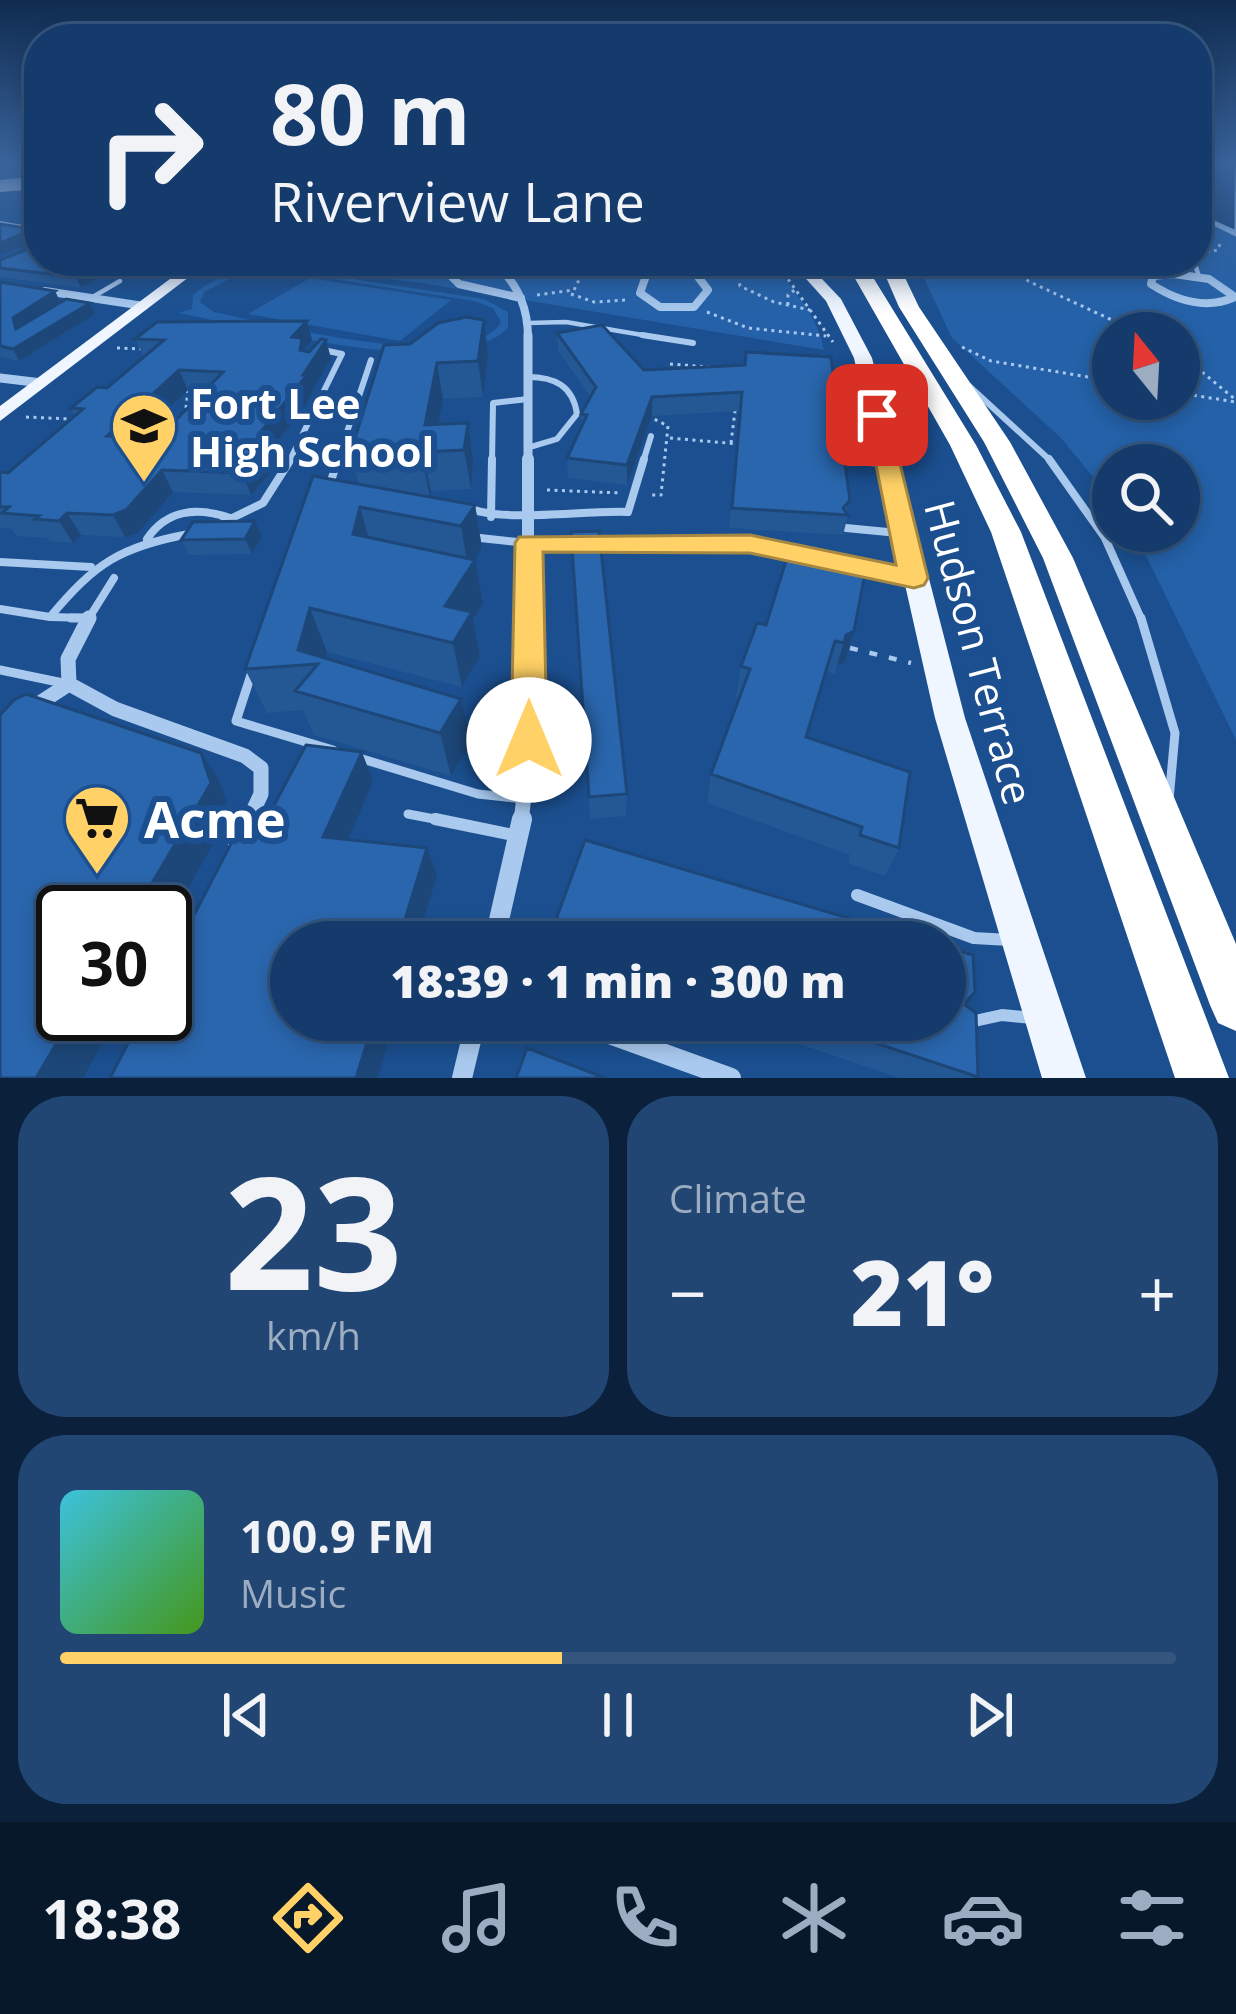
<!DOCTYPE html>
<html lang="en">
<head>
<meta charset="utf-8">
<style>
	:root { --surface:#143b6b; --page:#214673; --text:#f1f3f6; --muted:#9dadc1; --line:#33557e; --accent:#ffd166 }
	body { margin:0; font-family:"Open Sans",sans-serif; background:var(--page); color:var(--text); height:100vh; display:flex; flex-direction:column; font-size:45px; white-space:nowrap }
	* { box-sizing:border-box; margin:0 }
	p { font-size:39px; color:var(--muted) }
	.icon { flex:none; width:66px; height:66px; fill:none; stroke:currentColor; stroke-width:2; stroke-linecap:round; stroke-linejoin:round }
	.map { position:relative; height:1078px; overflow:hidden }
	.sheet { display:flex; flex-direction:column; gap:18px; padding:18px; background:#0b203b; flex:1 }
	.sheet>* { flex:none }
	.guide { position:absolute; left:24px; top:24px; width:1188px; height:252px; border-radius:48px; box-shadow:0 6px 18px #0003,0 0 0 3px var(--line); background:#143b6b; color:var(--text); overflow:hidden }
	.needle { width:78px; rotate:342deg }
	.fabs { position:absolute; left:1092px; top:312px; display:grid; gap:24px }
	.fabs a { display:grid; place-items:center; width:108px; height:108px; border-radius:50%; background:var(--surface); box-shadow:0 6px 18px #0003,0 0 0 3px var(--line); font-size:60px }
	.speed { position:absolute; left:36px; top:885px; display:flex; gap:24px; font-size:60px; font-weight:700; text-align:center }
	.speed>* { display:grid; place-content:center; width:156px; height:156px; border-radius:50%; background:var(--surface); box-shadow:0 6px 18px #0003,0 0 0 3px var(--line); line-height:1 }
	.speed .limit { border:6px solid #111; border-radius:18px; background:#fff; color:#111 }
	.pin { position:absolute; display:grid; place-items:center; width:102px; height:102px; color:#fff; margin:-51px; border-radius:24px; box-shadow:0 6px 18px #0006 }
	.me { position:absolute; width:132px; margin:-66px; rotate:0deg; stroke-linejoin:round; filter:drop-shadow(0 0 9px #0008) }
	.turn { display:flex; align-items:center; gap:42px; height:252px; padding:0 48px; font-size:54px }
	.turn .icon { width:156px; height:156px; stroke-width:2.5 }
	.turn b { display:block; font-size:84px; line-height:102px }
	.big { font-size:90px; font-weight:800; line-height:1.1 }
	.sheet .tile { flex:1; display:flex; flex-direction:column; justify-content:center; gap:18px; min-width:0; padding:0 42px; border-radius:48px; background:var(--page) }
	.sheet .dial { align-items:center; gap:0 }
	.dial b { font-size:156px; line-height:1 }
	.song { display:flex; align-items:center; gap:36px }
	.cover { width:144px; height:144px; border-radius:18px; background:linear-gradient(135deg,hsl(190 70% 55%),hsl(100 70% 35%)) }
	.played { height:12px; border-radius:6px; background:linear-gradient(90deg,var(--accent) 45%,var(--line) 45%) }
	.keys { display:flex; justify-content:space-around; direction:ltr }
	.heat { display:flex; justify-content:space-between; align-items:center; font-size:66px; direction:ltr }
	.sheet .tiles { flex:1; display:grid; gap:18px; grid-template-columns:1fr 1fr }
	.tile:last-child { grid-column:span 2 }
	.trip { position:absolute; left:270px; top:921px; width:696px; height:120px; border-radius:60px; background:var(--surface); box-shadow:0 6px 18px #0003,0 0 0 3px var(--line); font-weight:800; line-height:120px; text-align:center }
	.tabs { display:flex; height:192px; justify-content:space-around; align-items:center; background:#08182b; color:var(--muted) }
	.tabs .icon { width:84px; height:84px }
	.tabs .selected { color:var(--accent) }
	.tabs b { font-size:54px; color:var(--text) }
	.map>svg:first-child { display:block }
</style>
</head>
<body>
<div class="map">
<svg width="1236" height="1078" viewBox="0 0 1236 1078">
	<rect width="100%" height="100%" fill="#1b4f8f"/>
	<!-- green -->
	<path fill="#2461a8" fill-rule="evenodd" d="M1197 213 1236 232V740L1134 531H1179V465H1113V501L1061 438 952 338 916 261H1197ZM1113 333H1179V399H1113Z
		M230 261H769C792 287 818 315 824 350L422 283Z
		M281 268 484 299 508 312V328C454 384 251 326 178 313L192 309 193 295C216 273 250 269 281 268ZM282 271 474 301 493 308 501 322C469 377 269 323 214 312L200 302 204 292 231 278Z
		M310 278 451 300 400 341 248 314Z"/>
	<!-- water -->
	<path fill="#123a6d" stroke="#9cc4f0" stroke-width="3" d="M1197 162H1236V232L1197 214Z"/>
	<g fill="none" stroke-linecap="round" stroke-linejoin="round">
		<!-- path-far1 -->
		<path stroke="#a9c9ee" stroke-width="3" stroke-dasharray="3 4.5" stroke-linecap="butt" d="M1199 253 1218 250 1220 244
			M356 261 379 269 437 270
			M736 261 740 286 774 302 810 310
			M775 261 833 342
			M1014 261 1028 281 1140 333
			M571 294 594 302 625 300
			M537 295 574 290 580 278 572 261
			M788 305V295L796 289
			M707 312 748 328 826 336
			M962 347 991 361 1113 381
			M117 348 144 349
			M1179 353 1236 400
			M670 364 710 367
			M1179 393 1236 402
			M186 408 188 390
			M648 416 668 426 661 495H649
			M26 417 71 419
			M670 438 738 444
			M731 443 735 411
			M547 490 621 493"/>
		<!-- path -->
		<path stroke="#a9c9ee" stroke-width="4.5" stroke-dasharray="8 12" stroke-linecap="butt" d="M850 648 911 663"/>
		<!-- lane-far5 -->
		<path stroke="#a9c9ee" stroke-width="3" d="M1197 216 1236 235"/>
		<!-- lane-far4 -->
		<path stroke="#a9c9ee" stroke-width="4.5" d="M1186 261 1196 267 1199 277
			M91 298 120 281
			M528 323 566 322 660 338"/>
		<!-- lane-far3 -->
		<path stroke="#a9c9ee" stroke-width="6" d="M642 335 693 343
			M968 385 1052 462
			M527 448 557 439 577 414C573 386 555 377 528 377
			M839 460 870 462
			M289 462 342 354 323 350
			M337 462 371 360
			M492 462 493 403 528 399
			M643 462 651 436"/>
		<!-- lane-far2 -->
		<path stroke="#a9c9ee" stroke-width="8" d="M1049 459 1105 538 1142 621
			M839 460 884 463
			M330 484 338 459
			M468 508C506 523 582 510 628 512L644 459
			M491 517 492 459
			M220 524 263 503 291 459
			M846 528 898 533
			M471 537 527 543
			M147 539C167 509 198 507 230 518
			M0 562 91 567
			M114 578 89 618 50 617C95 563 120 547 189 534
			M0 609 50 617"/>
		<!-- lane-far1 -->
		<path stroke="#a9c9ee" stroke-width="9" d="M71 618H89
			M1141 618 1175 733 1169 800
			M0 670 63 683
			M252 672 236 721 333 750
			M359 758 478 794 524 799
			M408 814 450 822"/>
		<!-- lane -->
		<path stroke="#a9c9ee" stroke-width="12" d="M435 819 518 836
			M857 895 974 938 1009 940
			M970 1022 1002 1015 1032 1018"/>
		<!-- street-far5 -->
		<path stroke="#a9c9ee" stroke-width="6" d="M0 224 39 231"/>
		<!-- street-far4 -->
		<path stroke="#a9c9ee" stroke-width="8" d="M1141 261 1153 276
			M689 265 708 290 694 307H660L640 293 649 267Z
			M1174 274 1209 279 1235 297C1206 310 1177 301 1151 284L1153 276Z
			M45 291 144 306
			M521 298 459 284 449 274 473 265 499 267C519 287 528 309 528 338"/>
		<!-- street-far3 -->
		<path stroke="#a9c9ee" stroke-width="9" d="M528 335V462
			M0 378 42 383"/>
		<!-- street-far2 -->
		<path stroke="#a9c9ee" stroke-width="12" d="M528 459V621
			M529 543 713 541 802 554
			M852 565 914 578"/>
		<!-- street-far1 -->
		<path stroke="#a9c9ee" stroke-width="15" d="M89 618 68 659 69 684 115 709 245 756 261 768V794L248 822
			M35 706 69 684
			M521 822 528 762V618"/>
		<!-- street -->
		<path stroke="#a9c9ee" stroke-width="20" d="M238 843 249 819
			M494 942 522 819
			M571 1020 731 1078
			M462 1078 476 1020"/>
		<!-- primary -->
		<path fill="#f0f6ff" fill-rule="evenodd" d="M39 183V189L0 192V186Z
			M194 261H210L0 421V406Z
			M790 261H805L841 299 872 358 965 718 1086 1078H1042L935 718 854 358 826 301Z"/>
		<!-- highway -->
		<path fill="#fff" fill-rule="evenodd" d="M39 176V184L0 188V180Z
			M845 261H863L976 445 1021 532 1229 1078H1175L991 532 950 445Z
			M879 261H897L919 307 1010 442 1073 558 1236 944V1031L1218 1023 1210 1005 1043 558 984 442 899 307Z"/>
	</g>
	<!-- wall -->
	<path fill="#245895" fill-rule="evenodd" d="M0 260 154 261 129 278 119 274 97 278 81 288 0 277Z
		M0 282 55 291 60 302 45 311 90 303 95 314 19 361 0 357Z
		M484 320 488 354 483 397 443 399 439 424 468 423 473 461 471 489 431 491 430 497 475 505 482 548 474 560 483 604 473 619 480 656 462 687 327 652 325 658 471 743 451 776 314 735 303 710 267 713 245 669 359 484 350 454 410 344Z
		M307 321 312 340 305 348 306 351 309 352 326 340 331 359 312 391 313 396 279 439 285 455 251 495 173 492 138 533 125 537 81 535 73 543 50 541 47 538 17 536 12 529 0 528V472L8 473 75 416 71 408 107 388 144 357 135 339ZM188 390 204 391 157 439 139 438Z
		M557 333 644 370 745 365 841 433 838 445 848 515 843 535 729 528 740 411 652 416 627 485 568 478 567 458 582 427 581 414 591 397 558 351Z
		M255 521 262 536 252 554 189 555 181 540Z
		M571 532 627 794 626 816 590 819Z
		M766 625 854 631 845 662 837 665 835 674 826 671 806 738 899 848 885 876 848 863 850 855 707 803 711 774 739 698 736 697 741 666Z
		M964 1004 977 1078H900L728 1020H945Z"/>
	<!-- shaded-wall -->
	<path fill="#1d4779" d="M32 230 37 240 0 255V243Z
		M134 261H154L129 278 124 268Z
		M114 264 119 274 97 278 81 288 76 277 93 268Z
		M55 291 60 302 19 329H16L13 318Z
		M90 303 95 314 19 361 13 349Z
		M484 320 488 354 483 397 478 361Z
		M307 321 312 340 305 348 308 357 305 370 292 337Z
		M326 340 331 359 312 391 313 396 279 439 285 455 251 495 242 473 260 433 303 375Z
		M437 363 443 399 434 452 425 425Z
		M179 370 188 390 118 458 107 436Z
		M652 397V416L627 485V465Z
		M468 423 473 461 471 489 464 450Z
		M423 452 431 491 430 498 422 458Z
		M162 470 173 492 138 533 125 537 113 515Z
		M475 505 482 548 468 569 461 526Z
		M360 507 372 550 353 534Z
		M67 513 81 535 73 543 59 521Z
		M255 521 262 536 252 554 245 539Z
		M475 560 483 604 473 619 480 656 462 687 445 606Z
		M310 608 327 652 322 673 318 664 298 650Z
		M854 631 845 662 837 665 846 635Z
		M461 699 471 743 451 776 440 733Z
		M362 752 373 781 338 864 323 837Z
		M201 753 220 782 230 813 165 930V912H135Z
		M427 848 437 875 417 942H398Z
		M74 1014H118L83 1078H36Z
		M374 1020H394L378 1078H356Z"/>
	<!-- building -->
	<path fill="#2a66ad" stroke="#1d4779" stroke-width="3" fill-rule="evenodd" d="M0 224 39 230V233L32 230 0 243Z
		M39 242V261H134L124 268 114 264 93 268 76 277 0 268V260L38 245Z
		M0 282 55 291 13 318 16 329 66 299 90 303 13 349 0 346Z
		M466 317 484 320 478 361 437 363 425 425 468 423 464 450 423 452 422 458 389 459 390 454H350L384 345 410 344 438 323Z
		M307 321 292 337 302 338 300 350 309 352 321 339 326 340 303 375H307L260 433 277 434 242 473 162 470 126 510 113 515 67 513 59 521 35 519 39 516 2 513 9 507H0V472L8 473 83 409 71 408 97 387 107 388 164 340 135 339 157 322ZM179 370 223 372 157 439 107 436Z
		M602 325 644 370 745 365 746 352 831 357 841 433 834 441 843 449 850 500 843 508 848 515 732 508 742 392 652 397 627 465 567 458 587 415 581 414 596 387 557 333Z
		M313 476 475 505 461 526 360 507 353 534 475 560 445 606 472 612 453 643 310 608 298 650 461 699 440 733 295 691 318 664 245 669Z
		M255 521 245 539 181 540 193 522Z
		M599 531 627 794 589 797 571 532Z
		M790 548 866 568 854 631 846 635 844 643 835 641 806 737 910 772 899 848 860 835 862 827 711 774 750 669 741 666 757 623 766 625Z
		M26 694 201 753 211 783 135 912H63V1014H74L36 1078H0V715L14 700Z
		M306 745 362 752 323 837 427 848 398 942H291V1020H374L356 1078H110L143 1014H165V971L239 828 261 830Z
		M585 840 929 942H569L550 936Z
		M945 947 973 955 975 992 964 1004 976 1013 978 1077 806 1020H945Z
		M527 1048 605 1078H516Z"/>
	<!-- sky -->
	<linearGradient id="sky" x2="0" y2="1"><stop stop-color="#0f2b4f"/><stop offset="0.52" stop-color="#39639b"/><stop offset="1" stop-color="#39639b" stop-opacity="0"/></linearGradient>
	<rect width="1236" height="313" fill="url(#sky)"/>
	<!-- route -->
	<path fill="#ffd166" stroke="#a68842" stroke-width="3" d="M877 408 888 415 928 578 924 585 914 588 750 553 543 552 547 740 542 751 529 755 516 751 511 740 515 543 519 537 750 535 896 565 866 415Z"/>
	<!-- icons -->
	<defs>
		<g id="school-pin" transform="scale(3.45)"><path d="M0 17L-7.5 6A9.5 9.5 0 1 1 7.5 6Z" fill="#ffd166" stroke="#1b4f8f"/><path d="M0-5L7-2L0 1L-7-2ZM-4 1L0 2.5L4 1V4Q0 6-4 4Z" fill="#111"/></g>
		<g id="supermarket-pin" transform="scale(3.45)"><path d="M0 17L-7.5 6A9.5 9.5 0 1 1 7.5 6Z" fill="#ffd166" stroke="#1b4f8f"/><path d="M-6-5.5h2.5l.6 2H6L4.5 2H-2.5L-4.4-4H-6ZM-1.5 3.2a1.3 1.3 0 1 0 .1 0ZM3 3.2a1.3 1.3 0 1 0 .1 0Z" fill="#111"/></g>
	</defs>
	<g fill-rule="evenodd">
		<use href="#school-pin" x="144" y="426"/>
		<use href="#supermarket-pin" x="97" y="818"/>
	</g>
	<g text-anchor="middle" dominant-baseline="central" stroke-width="12" stroke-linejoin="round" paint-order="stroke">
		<!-- poi labels -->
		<g font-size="42" font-weight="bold" fill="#fff" stroke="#1b4f8f" text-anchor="start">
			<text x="190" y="402">Fort Lee<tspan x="190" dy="48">High School</tspan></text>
		</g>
		<!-- street labels -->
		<g font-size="42" fill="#fff" stroke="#1b4f8f">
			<text transform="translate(980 652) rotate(75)">Hudson Terrace</text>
		</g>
		<!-- near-poi labels -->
		<g font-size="51" font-weight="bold" fill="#fff" stroke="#1b4f8f" text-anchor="start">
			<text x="144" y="818">Acme</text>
		</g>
	</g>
</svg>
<div class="fabs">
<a><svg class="needle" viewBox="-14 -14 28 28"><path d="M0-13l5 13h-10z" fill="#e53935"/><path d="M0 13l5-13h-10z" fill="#9dadc1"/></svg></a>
<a><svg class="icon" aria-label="search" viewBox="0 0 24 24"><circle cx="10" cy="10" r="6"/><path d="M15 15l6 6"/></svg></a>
</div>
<div class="speed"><div class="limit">30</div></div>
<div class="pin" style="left:877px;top:415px;background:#d93025"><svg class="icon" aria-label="arrive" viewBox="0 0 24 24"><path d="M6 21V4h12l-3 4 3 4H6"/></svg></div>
<svg class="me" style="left:529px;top:740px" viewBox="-20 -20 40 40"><circle r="19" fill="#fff"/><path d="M0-13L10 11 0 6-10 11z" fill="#ffd166"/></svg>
<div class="trip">18:39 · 1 min · 300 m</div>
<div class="guide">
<div class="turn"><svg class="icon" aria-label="right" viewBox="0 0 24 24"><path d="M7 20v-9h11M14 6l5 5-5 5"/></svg><div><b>80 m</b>Riverview Lane</div></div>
</div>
</div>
<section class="sheet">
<div class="tiles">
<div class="tile dial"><b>23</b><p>km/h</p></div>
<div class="tile"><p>Climate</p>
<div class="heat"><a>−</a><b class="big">21°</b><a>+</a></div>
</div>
<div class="tile">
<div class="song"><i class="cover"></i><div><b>100.9 FM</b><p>Music</p></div></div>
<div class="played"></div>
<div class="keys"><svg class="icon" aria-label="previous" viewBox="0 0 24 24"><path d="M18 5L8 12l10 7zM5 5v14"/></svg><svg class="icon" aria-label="pause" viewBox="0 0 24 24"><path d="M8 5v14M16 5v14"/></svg><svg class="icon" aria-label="next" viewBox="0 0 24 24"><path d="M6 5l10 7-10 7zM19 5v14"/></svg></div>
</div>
</div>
</section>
<nav class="tabs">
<b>18:38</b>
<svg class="icon selected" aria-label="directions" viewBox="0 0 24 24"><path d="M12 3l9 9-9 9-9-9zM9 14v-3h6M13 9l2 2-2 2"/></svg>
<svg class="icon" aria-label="music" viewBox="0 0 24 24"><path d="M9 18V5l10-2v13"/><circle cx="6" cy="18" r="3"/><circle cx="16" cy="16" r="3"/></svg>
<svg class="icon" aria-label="phone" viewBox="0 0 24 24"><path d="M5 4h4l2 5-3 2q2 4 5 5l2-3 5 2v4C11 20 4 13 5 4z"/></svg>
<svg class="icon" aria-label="climate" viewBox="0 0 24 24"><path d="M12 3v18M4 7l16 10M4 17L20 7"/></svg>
<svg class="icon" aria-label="car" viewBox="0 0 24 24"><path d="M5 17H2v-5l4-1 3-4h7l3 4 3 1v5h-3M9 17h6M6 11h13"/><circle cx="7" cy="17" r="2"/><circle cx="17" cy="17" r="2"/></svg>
<svg class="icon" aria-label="filters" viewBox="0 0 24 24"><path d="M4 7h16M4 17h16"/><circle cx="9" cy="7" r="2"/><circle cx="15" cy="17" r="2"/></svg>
</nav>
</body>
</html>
